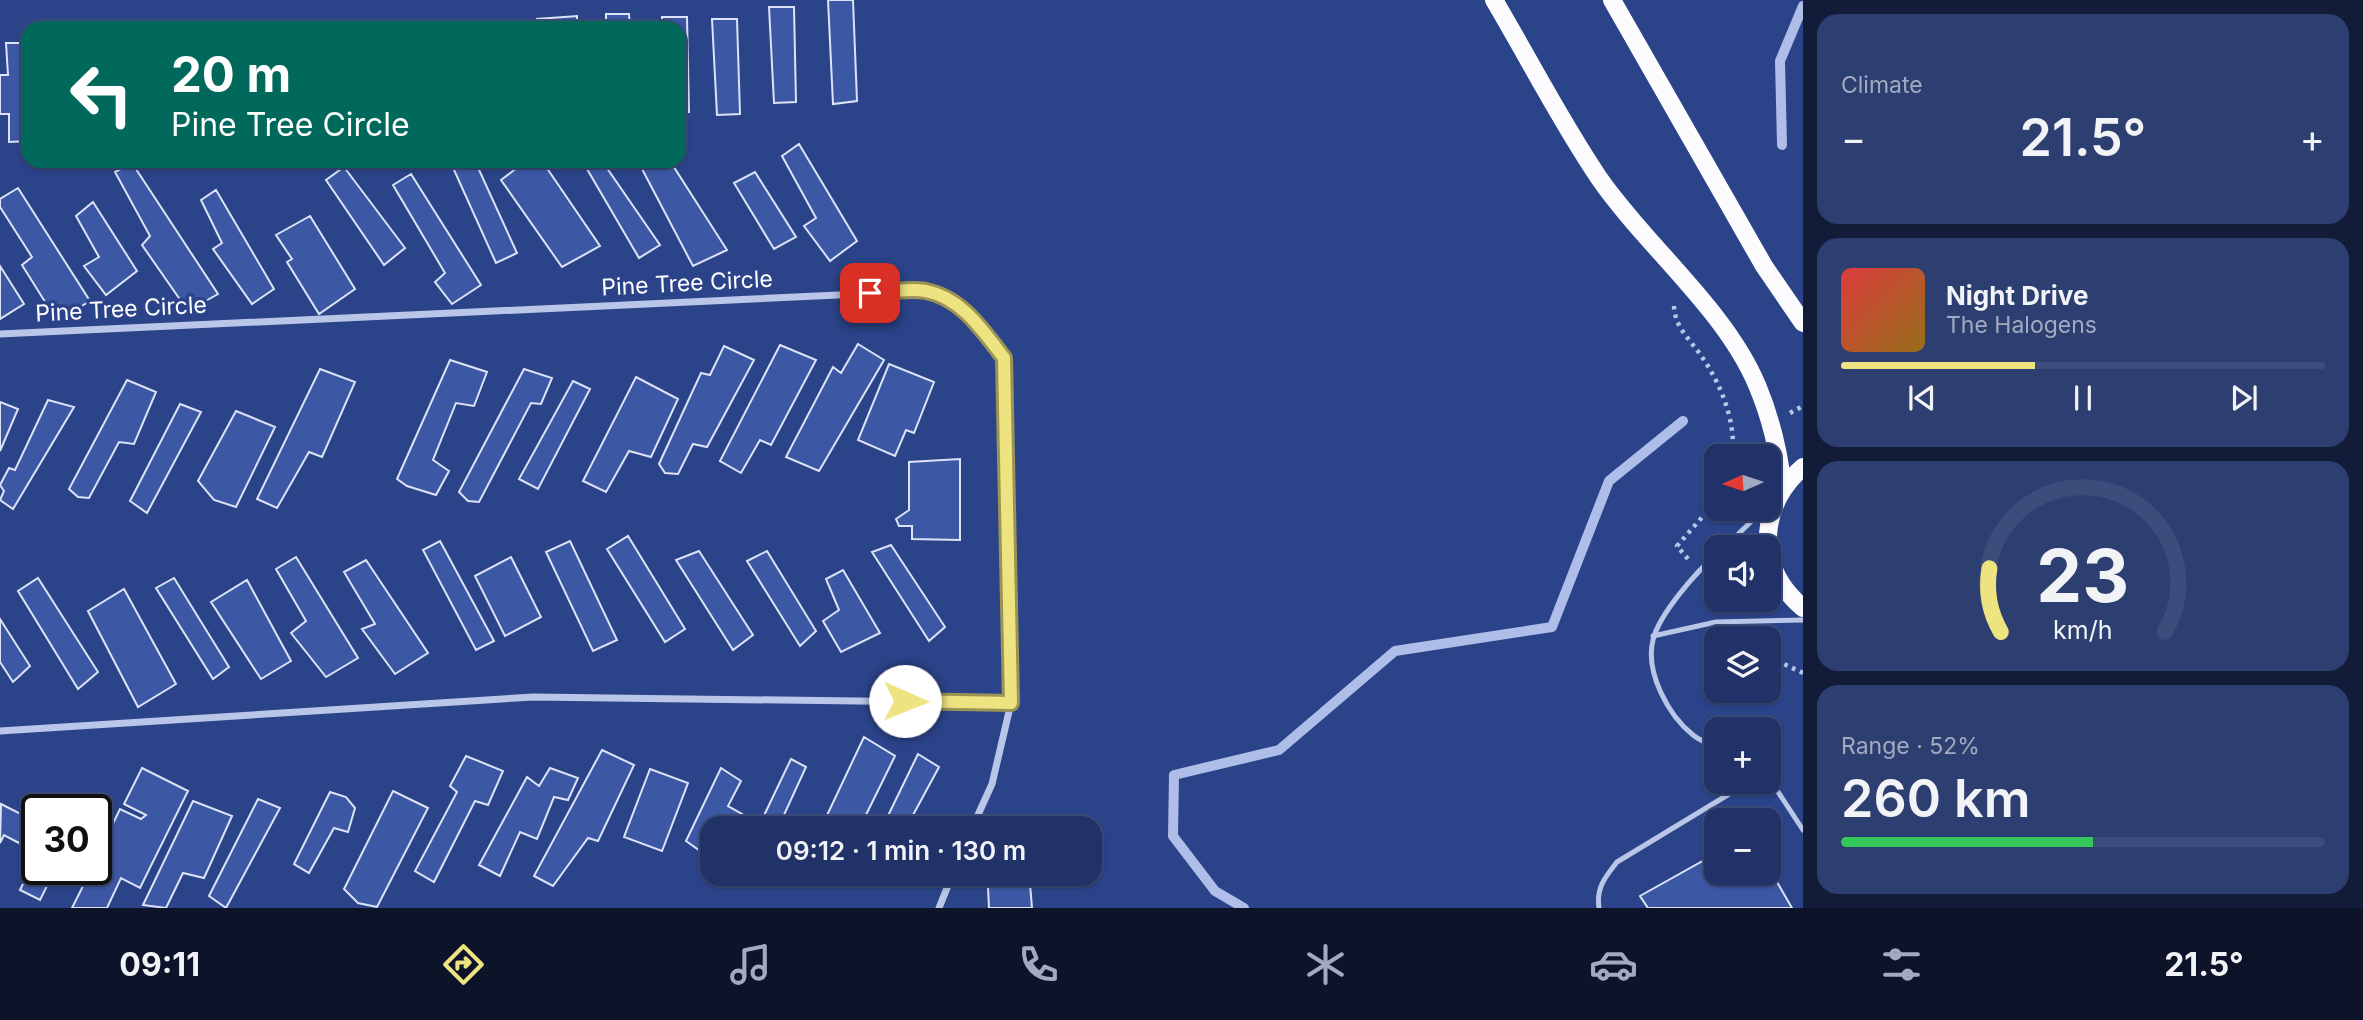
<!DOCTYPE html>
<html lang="en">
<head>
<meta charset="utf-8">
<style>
	:root { --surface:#203267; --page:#2d3e70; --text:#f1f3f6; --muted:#a2aac0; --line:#3d4d7b; --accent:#eee381 }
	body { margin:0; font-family:Inter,sans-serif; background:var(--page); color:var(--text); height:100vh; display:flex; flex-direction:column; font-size:26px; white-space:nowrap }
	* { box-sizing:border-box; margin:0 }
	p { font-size:23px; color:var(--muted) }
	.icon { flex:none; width:38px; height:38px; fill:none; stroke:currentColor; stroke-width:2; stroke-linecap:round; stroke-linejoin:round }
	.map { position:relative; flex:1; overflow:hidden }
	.sheet { display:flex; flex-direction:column; gap:14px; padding:14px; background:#121c39; width:560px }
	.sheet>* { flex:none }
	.guide { position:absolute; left:21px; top:21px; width:665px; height:147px; border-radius:21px; box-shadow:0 2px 5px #0004,0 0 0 2px var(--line); background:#00695c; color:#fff; overflow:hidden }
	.needle { width:46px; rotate:267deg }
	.buttons { position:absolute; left:1704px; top:444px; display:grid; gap:14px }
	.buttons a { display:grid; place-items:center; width:77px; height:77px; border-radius:14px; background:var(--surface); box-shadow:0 2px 5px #0004,0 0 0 2px var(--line); font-size:35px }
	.speed { position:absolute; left:21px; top:794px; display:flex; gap:14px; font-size:35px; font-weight:700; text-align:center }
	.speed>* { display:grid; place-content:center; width:91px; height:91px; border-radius:50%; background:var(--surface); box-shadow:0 2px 5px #0004,0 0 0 2px var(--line); line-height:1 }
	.speed .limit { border:4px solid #111; border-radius:10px; background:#fff; color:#111 }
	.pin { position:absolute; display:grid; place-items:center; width:60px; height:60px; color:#fff; margin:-30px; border-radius:14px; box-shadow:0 4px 10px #0006 }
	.me { position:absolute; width:77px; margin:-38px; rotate:91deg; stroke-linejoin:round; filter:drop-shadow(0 0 5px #0008) }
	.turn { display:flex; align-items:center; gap:24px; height:147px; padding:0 35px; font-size:32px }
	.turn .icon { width:91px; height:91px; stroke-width:2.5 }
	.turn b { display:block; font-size:49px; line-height:60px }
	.big { font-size:52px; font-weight:600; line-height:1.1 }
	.sheet .card { flex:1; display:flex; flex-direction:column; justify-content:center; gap:10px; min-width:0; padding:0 24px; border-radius:21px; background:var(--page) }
	.sheet .dial { align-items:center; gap:0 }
	.dial svg { height:182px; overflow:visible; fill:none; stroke:var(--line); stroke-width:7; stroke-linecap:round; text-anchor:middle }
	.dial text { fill:var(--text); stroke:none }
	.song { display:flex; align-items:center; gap:21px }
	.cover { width:84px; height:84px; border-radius:10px; background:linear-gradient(135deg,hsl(0 70% 55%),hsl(40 70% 35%)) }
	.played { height:7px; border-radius:4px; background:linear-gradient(90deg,var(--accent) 40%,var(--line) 40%) }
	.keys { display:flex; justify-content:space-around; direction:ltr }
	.heat { display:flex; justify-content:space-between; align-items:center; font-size:38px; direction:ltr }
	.charge { height:10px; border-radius:5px; background:linear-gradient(90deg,#34c759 52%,var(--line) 0) }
	.trip { position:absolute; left:700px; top:816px; width:402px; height:70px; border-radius:21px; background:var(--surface); box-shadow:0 2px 5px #0004,0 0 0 2px var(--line); font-weight:600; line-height:70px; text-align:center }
	.dock { display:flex; height:112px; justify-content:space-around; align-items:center; background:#0d1429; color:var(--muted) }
	.dock .icon { width:49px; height:49px }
	.dock .on { color:var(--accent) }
	.dock b { font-size:32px; color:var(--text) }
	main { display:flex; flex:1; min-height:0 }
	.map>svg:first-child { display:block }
</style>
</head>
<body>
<main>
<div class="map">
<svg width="1803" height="908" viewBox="0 0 1803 908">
	<rect width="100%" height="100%" fill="#2b4389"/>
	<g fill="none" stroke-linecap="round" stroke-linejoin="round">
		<!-- stream -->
		<path stroke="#aebee8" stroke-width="10" d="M1782 145 1780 61 1803 6
			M1244 908 1215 891 1173 836 1174 775 1279 750 1395 651 1552 627 1609 481 1683 421"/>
	</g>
	<!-- building -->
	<path fill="#3c58a5" stroke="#dce3f7" stroke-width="2" d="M828 0H853L857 101 833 104Z
		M769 7H794L796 102 774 103Z
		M606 14H629L630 28H606Z
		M577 16V28H537V19Z
		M662 17H687L689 112 679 113V28H662Z
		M712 19H737L740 114 717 115Z
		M496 24H521L522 28H496Z
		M6 43H28V141L9 142V114H0V75H8Z
		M799 144 857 241 830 261 804 226 816 218 782 156Z
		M450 161H475L517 253 496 263Z
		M526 161H542L600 246 562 267 501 180Z
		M598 161H602L660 245 639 258 587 169Z
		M650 161H670L727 250 693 266 641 167Z
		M132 163 218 294 188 311 142 245 150 236 115 172Z
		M344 167 405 248 384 265 326 180Z
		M755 172 796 237 774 249 734 183Z
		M411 174 481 285 452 304 435 282 445 273 393 185Z
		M18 188 90 301 57 321 22 265 32 257 0 207V199Z
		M216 190 274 289 252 304 213 249 222 243 201 200Z
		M93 202 137 271 106 295 84 266 99 257 76 216Z
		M310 216 355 289 319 314 287 262 292 259 276 235Z
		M0 266 24 304 0 319Z
		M858 344 884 360 819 471 786 457 833 367 841 373Z
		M780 345 816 360 771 445 760 440 741 473 720 461Z
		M724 346 754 360 707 447 693 444 678 474 665 473 659 464 701 373 710 375Z
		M450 360 487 372 474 406 456 403 433 460 449 471 436 495 407 486 397 479Z
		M889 364 934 382 914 433 906 430 895 456 858 440Z
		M320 369 355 382 322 457 309 452 277 508 257 499Z
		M524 369 552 378 541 404 531 403 479 502 468 501 459 492Z
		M636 377 678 399 651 457 629 451 606 492 583 481Z
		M127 380 156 392 134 444 119 442 89 498 78 497 69 489Z
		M573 381 590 389 538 489 519 479Z
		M48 400 74 407 13 509 0 500 4 491 0 485 9 468 15 470Z
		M0 402 18 409 0 451Z
		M180 404 201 412 147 513 130 501Z
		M236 411 275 427 236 507 214 500 198 481Z
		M960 459V540L912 539V526H899L896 519 909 510V462Z
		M628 536 685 629 665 642 607 549Z
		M440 541 494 641 476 650 423 550Z
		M570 541 617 640 593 651 546 552Z
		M891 545 945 627 929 641 872 552Z
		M699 551 753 635 733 650 676 560Z
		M767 551 816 631 800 646 747 561Z
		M296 557 358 658 326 677 291 633 306 621 276 569Z
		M511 557 541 617 505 636 475 576Z
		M366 560 428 653 395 674 362 629 375 624 344 572Z
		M843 570 880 633 841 652 823 621 839 610 826 579Z
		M38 578 98 672 78 689 18 591Z
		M174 578 229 667 213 679 156 588Z
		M247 580 291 661 261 679 211 602Z
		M124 589 176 684 138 707 88 611Z
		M0 619 30 666 13 682 0 662Z
		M864 737 895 756 860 827 849 824 847 828H821Z
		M602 750 634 765 598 841 588 838 553 886 534 876Z
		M918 754 939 767 906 828H882Z
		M466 756 503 771 488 805 475 801 434 882 415 871 457 792 450 786Z
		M791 759 806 767 778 828H758Z
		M142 768 188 791 140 888 121 878 107 908H72L91 870H96V858L120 809 141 819 146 815 124 804Z
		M550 768 578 778 568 800 554 797 537 839 520 832 500 876 479 865 527 777 539 786Z
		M721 768 741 781 728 806 742 814 736 828H712V839L703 853 686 841Z
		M650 769 688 783 662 851 624 837Z
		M393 791 428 808 377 907 358 903 344 889Z
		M330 792 346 797 355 808 348 832 334 828 309 873 294 864Z
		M258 799 280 808 226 908 209 896Z
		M193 801 232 816 204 878 183 873 166 908 143 905Z
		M63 802 81 810H59Z
		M1 804 19 813 28 824 19 843 4 835 0 843Z
		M1717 853V873H1769V868L1792 908H1648L1640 896Z
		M37 855V870H55L40 900 20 890Z
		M1030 884 1032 908H989L988 887Z"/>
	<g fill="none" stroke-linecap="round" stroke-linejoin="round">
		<!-- path -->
		<path stroke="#b9c6e8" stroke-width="4.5" stroke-dasharray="3.5 5" stroke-linecap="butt" d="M1674 306C1675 328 1690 339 1702 357 1721 384 1737 424 1732 457
			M1790 413 1803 406
			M1688 559 1677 546 1717 500
			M1708 585 1714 603
			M1769 657 1803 673"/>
		<!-- service -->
		<path stroke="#b9c6e8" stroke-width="5" d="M1724 548 1764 509
			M1717 554C1697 571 1659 614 1653 640 1645 672 1668 715 1693 735 1699 740 1709 744 1717 747
			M1653 636 1716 622 1803 620
			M1769 778 1803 830
			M1599 908C1596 888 1605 877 1617 862L1749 782"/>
		<!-- minor -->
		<path stroke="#b9c6e8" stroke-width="7" d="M0 334 925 291C965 305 979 325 1004 358L1011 703 992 784 972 828
			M0 731 533 697 1011 703
			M939 908 953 873"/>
		<!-- primary -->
		<path stroke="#fbfbfe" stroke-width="18" d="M1494 0C1529 59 1561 122 1599 178 1646 246 1725 309 1757 385 1771 418 1779 452 1783 488
			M1612 0 1764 266 1803 323
			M1768 548C1766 515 1778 489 1803 467
			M1769 554C1775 578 1785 592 1803 608"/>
	</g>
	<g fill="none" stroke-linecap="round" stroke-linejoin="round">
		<!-- route casing -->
		<g stroke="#9b9454" stroke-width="18">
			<path id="route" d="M870 293C887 292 909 288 926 291 962 298 983 331 1004 358L1011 703 905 701"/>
		</g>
		<!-- route -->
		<use href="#route" stroke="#eee381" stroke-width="12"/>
	</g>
	<g text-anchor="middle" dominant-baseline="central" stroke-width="7" stroke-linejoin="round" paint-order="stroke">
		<!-- street labels -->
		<g font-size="23" fill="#fff" stroke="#2b4389">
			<text transform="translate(687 283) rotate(-3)">Pine Tree Circle</text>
			<text transform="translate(121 309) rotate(-3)">Pine Tree Circle</text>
		</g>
	</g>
</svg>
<div class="buttons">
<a><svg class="needle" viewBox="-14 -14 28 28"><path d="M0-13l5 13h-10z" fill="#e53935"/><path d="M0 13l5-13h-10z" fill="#a2aac0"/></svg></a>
<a><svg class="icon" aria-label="sound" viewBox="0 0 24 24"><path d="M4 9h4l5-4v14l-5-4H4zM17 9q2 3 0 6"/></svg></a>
<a><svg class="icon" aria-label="layers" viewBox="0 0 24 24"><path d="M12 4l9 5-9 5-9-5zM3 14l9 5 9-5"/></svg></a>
<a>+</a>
<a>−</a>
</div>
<div class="speed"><div class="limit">30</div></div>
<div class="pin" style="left:870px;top:293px;background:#d93025"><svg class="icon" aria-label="arrive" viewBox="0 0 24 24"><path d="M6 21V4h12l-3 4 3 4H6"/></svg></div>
<svg class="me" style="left:905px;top:701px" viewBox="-20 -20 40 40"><circle r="19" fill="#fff"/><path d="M0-13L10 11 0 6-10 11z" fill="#eee381"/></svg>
<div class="trip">09:12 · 1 min · 130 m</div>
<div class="guide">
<div class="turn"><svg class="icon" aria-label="left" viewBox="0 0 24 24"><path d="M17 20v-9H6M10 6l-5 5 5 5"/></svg><div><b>20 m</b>Pine Tree Circle</div></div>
</div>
</div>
<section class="sheet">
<div class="card"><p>Climate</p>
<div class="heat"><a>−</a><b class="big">21.5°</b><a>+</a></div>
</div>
<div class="card">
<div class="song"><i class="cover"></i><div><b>Night Drive</b><p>The Halogens</p></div></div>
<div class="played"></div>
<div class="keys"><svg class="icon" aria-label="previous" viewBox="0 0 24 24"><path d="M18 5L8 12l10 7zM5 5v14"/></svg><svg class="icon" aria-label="pause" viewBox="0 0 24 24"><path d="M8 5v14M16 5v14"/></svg><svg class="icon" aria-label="next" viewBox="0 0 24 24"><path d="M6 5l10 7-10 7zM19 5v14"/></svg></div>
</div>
<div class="card dial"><svg viewBox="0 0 100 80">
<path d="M14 69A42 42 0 1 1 86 69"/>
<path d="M14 69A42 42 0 0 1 9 41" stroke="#eee381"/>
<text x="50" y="56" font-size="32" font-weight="700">23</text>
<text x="50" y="72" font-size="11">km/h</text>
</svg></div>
<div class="card"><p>Range · 52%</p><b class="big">260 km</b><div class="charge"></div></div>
</section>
</main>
<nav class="dock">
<b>09:11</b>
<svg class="icon on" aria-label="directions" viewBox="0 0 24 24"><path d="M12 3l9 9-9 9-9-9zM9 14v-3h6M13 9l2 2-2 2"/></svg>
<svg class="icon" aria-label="music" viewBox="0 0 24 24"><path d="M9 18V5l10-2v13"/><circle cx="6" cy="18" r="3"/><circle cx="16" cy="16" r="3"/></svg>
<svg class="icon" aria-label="phone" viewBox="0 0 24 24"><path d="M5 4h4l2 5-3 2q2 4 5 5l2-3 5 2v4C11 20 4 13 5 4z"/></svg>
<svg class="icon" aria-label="climate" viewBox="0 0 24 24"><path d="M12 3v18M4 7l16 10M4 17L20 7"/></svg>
<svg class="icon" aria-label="car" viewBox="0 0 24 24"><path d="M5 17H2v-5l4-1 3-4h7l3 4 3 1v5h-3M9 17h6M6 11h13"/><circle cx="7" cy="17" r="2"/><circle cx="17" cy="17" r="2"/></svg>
<svg class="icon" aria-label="filters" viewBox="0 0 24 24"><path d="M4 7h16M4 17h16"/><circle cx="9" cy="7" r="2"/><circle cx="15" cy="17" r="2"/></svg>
<b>21.5°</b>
</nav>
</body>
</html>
